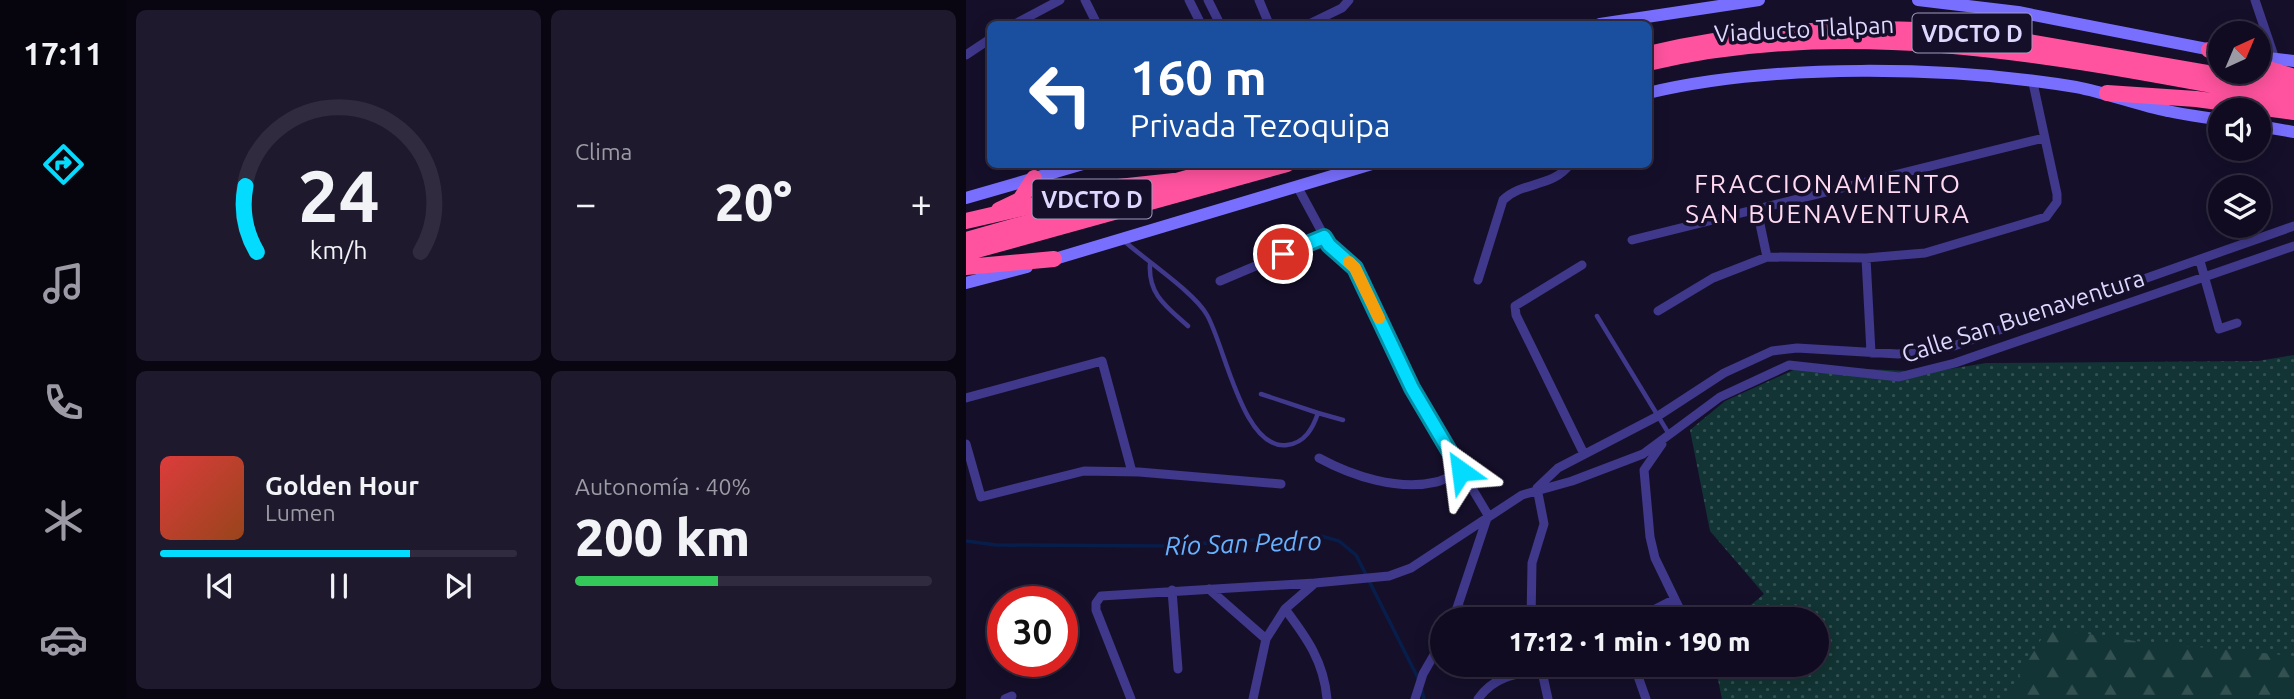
<!DOCTYPE html>
<html lang="es">
<head>
<meta charset="utf-8">
<style>
	:root { --surface:#100b20; --page:#1e192d; --text:#f1f3f6; --muted:#9c9ba5; --line:#302b3e; --accent:#04dcff }
	body { margin:0; font-family:Ubuntu,sans-serif; background:var(--page); color:var(--text); height:100vh; display:flex; flex-direction:column; font-size:26px; white-space:nowrap }
	* { box-sizing:border-box; margin:0 }
	p { font-size:23px; color:var(--muted) }
	.icon { flex:none; width:38px; height:38px; fill:none; stroke:currentColor; stroke-width:2; stroke-linecap:round; stroke-linejoin:round }
	.map { position:relative; flex:1; overflow:hidden }
	.drawer { display:flex; flex-direction:column; gap:10px; padding:10px; background:#090612; width:840px }
	.drawer>* { flex:none }
	.guide { position:absolute; left:21px; top:21px; width:665px; height:147px; border-radius:10px; box-shadow:0 4px 18px #0003,0 0 0 2px var(--line); background:#1a4fa0; color:#fff; overflow:hidden }
	.needle { width:46px; rotate:44deg }
	.fabs { position:absolute; left:1242px; top:21px; display:grid; gap:14px }
	.fabs a { display:grid; place-items:center; width:63px; height:63px; border-radius:50%; background:var(--surface); box-shadow:0 4px 18px #0003,0 0 0 2px var(--line); font-size:35px }
	.speed { position:absolute; left:21px; top:586px; display:flex; gap:14px; font-size:35px; font-weight:700; text-align:center }
	.speed>* { display:grid; place-content:center; width:91px; height:91px; border-radius:50%; background:var(--surface); box-shadow:0 4px 18px #0003,0 0 0 2px var(--line); line-height:1 }
	.speed .limit { border:10px solid #d22; background:#fff; color:#111 }
	.pin { position:absolute; display:grid; place-items:center; width:60px; height:60px; color:#fff; margin:-30px; border:4px solid #fff; border-radius:50%; box-shadow:0 2px 7px #0007 }
	.me { position:absolute; width:77px; margin:-38px; rotate:329deg; stroke-linejoin:round; filter:drop-shadow(0 0 5px #0008) }
	.turn { display:flex; align-items:center; gap:24px; height:147px; padding:0 28px; font-size:32px }
	.turn .icon { width:91px; height:91px; stroke-width:2.5 }
	.turn b { display:block; font-size:49px; line-height:60px }
	.big { font-size:52px; font-weight:800; line-height:1.1 }
	.drawer .widget { flex:1; display:flex; flex-direction:column; justify-content:center; gap:10px; min-width:0; padding:0 24px; border-radius:10px; background:var(--page) }
	.drawer .dial { align-items:center; gap:0 }
	.dial svg { height:182px; overflow:visible; fill:none; stroke:var(--line); stroke-width:7; stroke-linecap:round; text-anchor:middle }
	.dial text { fill:var(--text); stroke:none }
	.song { display:flex; align-items:center; gap:21px }
	.cover { width:84px; height:84px; border-radius:10px; background:linear-gradient(135deg,hsl(0 70% 55%),hsl(20 70% 35%)) }
	.played { height:7px; border-radius:4px; background:linear-gradient(90deg,var(--accent) 70%,var(--line) 70%) }
	.keys { display:flex; justify-content:space-around; direction:ltr }
	.heat { display:flex; justify-content:space-between; align-items:center; font-size:38px; direction:ltr }
	.charge { height:10px; border-radius:5px; background:linear-gradient(90deg,#34c759 40%,var(--line) 0) }
	.drawer .tiles { flex:1; display:grid; gap:10px; grid-template-columns:repeat(2,1fr) }
	.trip { position:absolute; left:464px; top:607px; width:399px; height:70px; border-radius:35px; background:var(--surface); box-shadow:0 4px 18px #0003,0 0 0 2px var(--line); font-weight:800; line-height:70px; text-align:center }
	main { display:flex; flex:1; min-height:0 }
	.tab-bar { display:flex; flex-direction:column; width:126px; justify-content:space-around; align-items:center; background:#06040d; color:var(--muted) }
	.tab-bar .icon { width:49px; height:49px }
	.tab-bar .active { color:var(--accent) }
	.tab-bar b { font-size:32px; color:var(--text) }
	.map>svg:first-child { display:block }
</style>
</head>
<body>
<main>
<nav class="tab-bar">
<b>17:11</b>
<svg class="icon active" aria-label="directions" viewBox="0 0 24 24"><path d="M12 3l9 9-9 9-9-9zM9 14v-3h6M13 9l2 2-2 2"/></svg>
<svg class="icon" aria-label="music" viewBox="0 0 24 24"><path d="M9 18V5l10-2v13"/><circle cx="6" cy="18" r="3"/><circle cx="16" cy="16" r="3"/></svg>
<svg class="icon" aria-label="phone" viewBox="0 0 24 24"><path d="M5 4h4l2 5-3 2q2 4 5 5l2-3 5 2v4C11 20 4 13 5 4z"/></svg>
<svg class="icon" aria-label="climate" viewBox="0 0 24 24"><path d="M12 3v18M4 7l16 10M4 17L20 7"/></svg>
<svg class="icon" aria-label="car" viewBox="0 0 24 24"><path d="M5 17H2v-5l4-1 3-4h7l3 4 3 1v5h-3M9 17h6M6 11h13"/><circle cx="7" cy="17" r="2"/><circle cx="17" cy="17" r="2"/></svg>
</nav>
<section class="drawer">
<div class="tiles">
<div class="widget dial"><svg viewBox="0 0 100 80">
<path d="M14 69A42 42 0 1 1 86 69"/>
<path d="M14 69A42 42 0 0 1 9 40" stroke="#04dcff"/>
<text x="50" y="56" font-size="32" font-weight="700">24</text>
<text x="50" y="72" font-size="11">km/h</text>
</svg></div>
<div class="widget"><p>Clima</p>
<div class="heat"><a>−</a><b class="big">20°</b><a>+</a></div>
</div>
<div class="widget">
<div class="song"><i class="cover"></i><div><b>Golden Hour</b><p>Lumen</p></div></div>
<div class="played"></div>
<div class="keys"><svg class="icon" aria-label="previous" viewBox="0 0 24 24"><path d="M18 5L8 12l10 7zM5 5v14"/></svg><svg class="icon" aria-label="pause" viewBox="0 0 24 24"><path d="M8 5v14M16 5v14"/></svg><svg class="icon" aria-label="next" viewBox="0 0 24 24"><path d="M6 5l10 7-10 7zM19 5v14"/></svg></div>
</div>
<div class="widget"><p>Autonomía · 40%</p><b class="big">200 km</b><div class="charge"></div></div>
</div>
</section>
<div class="map">
<svg width="1328" height="699" viewBox="0 0 1328 699">
	<defs>
		<pattern id="green-dots" width="8" height="8" patternUnits="userSpaceOnUse" patternTransform="scale(1.75)"><rect width="8" height="8" fill="#123434"/><path d="M2 2h.1M6 6h.1" fill="none" stroke="#345152" stroke-width="1.8" stroke-linecap="round"/></pattern>
		<pattern id="forest-firs" width="22" height="20" patternUnits="userSpaceOnUse" patternTransform="scale(1.75)"><rect width="22" height="20" fill="#123434"/><path d="M5 1l3.5 6h-7zM16 11l3.5 6h-7z" fill="#345152"/></pattern>
	</defs>
	<rect width="100%" height="100%" fill="#150f2a"/>
	<!-- green -->
	<path fill="url(#green-dots)" d="M1328 355V699H756L749 665H850V620L768 619 798 594 744 531 724 430 759 401 836 366 965 372 1020 363 1292 361Z"/>
	<!-- forest -->
	<path fill="url(#forest-firs)" d="M1082 628 1176 642 1328 656V699H1039Z"/>
	<g fill="none" stroke-linecap="round" stroke-linejoin="round">
		<!-- stream -->
		<path stroke="#081e4a" stroke-width="3.5" d="M0 541 30 545 196 546 355 536 373 541 390 555 453 680
			M455 687 458 699"/>
		<!-- lane -->
		<path stroke="#3f388b" stroke-width="4.5" d="M157 240C179 260 228 292 241 315 259 346 277 451 321 445 339 443 347 428 352 413L295 394
			M184 264C182 295 201 307 222 326
			M631 316 703 434
			M352 413 377 420"/>
		<!-- street -->
		<path stroke="#3f388b" stroke-width="9" d="M119 0 131 24
			M223 0 235 24
			M242 0 254 24
			M293 0 303 24
			M1289 0 1309 59
			M49 24 94 0
			M343 24 376 8 383 0
			M0 55 24 39
			M331 186 363 245 389 268 446 388 522 515 487 620
			M791 210 801 257
			M666 240 1078 138
			M900 258 905 353
			M1234 261 1253 329 1271 323
			M616 265 549 306 550 315 618 454
			M512 280 537 200C556 181 587 188 604 164
			M254 281 358 237
			M692 311 747 278 801 257 900 258 959 253 1080 217 1091 202V194L1067 83
			M0 398 136 361 166 472
			M0 444 15 497 118 471 173 472 315 484
			M696 444 678 470 684 537 689 558 719 620
			M353 458C386 476 432 491 470 482 479 480 488 474 495 471
			M571 488 592 468 692 416 758 373 806 351 831 348 932 354 985 347 1328 226
			M243 589 300 639
			M206 590 212 669
			M492 607 516 620
			M319 609C341 638 358 662 361 699
			M565 620 566 563 578 524 571 488
			M668 620 709 599
			M668 665 680 699
			M575 667 582 699
			M39 699 46 696
			M165 699 130 610V603L135 596 349 583
			M287 699 300 639 319 609 349 583 423 576 445 568 556 495 606 481 677 454 754 397 823 365 933 377 989 363 1328 246
			M449 699 457 674 476 641
			M512 699C528 676 549 674 576 670"/>
		<!-- secondary -->
		<path stroke="#796fff" stroke-width="12" d="M952 0 1052 12 1251 51
			M634 24 793 0
			M1293 57 1328 61
			M682 93C807 63 984 66 1110 87 1142 93 1171 105 1202 111 1220 115 1237 117 1255 120
			M1293 126 1328 132
			M0 198 117 164
			M82 261 406 164
			M0 283 61 267"/>
		<!-- highway -->
		<path stroke="#ff539f" stroke-width="16" d="M1243 50 1255 54
			M682 63C897 11 1116 62 1328 100
			M1293 66 1328 77
			M1141 93 1230 99 1328 112
			M33 210 54 200 68 178
			M0 240 271 164
			M0 253 321 164
			M0 267 88 259"/>
		<!-- highway-bridge -->
		<path stroke="#ff539f" stroke-width="16" d="M682 54C789 28 902 25 1011 33L1328 88
			M0 221 143 188 208 181"/>
	</g>
	<g fill="none" stroke-linecap="round" stroke-linejoin="round">
		<!-- route casing -->
		<g stroke="#038fa6" stroke-width="18">
			<path id="route" d="M317 254 358 237 363 245 389 268 446 388 495 471"/>
		</g>
		<!-- route -->
		<use href="#route" stroke="#04dcff" stroke-width="12"/>
		<!-- slow -->
		<path stroke="#f59e0b" stroke-width="12" d="M383 262 389 268 413 318"/>
	</g>
	<g text-anchor="middle" dominant-baseline="central" stroke-width="7" stroke-linejoin="round" paint-order="stroke">
		<!-- shield labels -->
		<g fill="#150f2a" stroke="#a29cbf" stroke-width="2">
			<rect x="946.5" y="13.5" width="119" height="39" rx="5"/>
			<rect x="66.5" y="179.5" width="119" height="39" rx="5"/>
		</g>
		<g font-size="23" font-weight="bold" fill="#ded8ff">
			<text x="1006" y="33">VDCTO D</text>
			<text x="126" y="199">VDCTO D</text>
		</g>
		<!-- street labels -->
		<g font-size="24" fill="#ded8ff" stroke="#150f2a">
			<text transform="translate(838 29) rotate(-3)">Viaducto Tlalpan</text>
			<text transform="translate(1057 316) rotate(-18)">Calle San Buenaventura</text>
		</g>
		<!-- neighbourhood labels -->
		<g font-size="26" letter-spacing="2" fill="#ffdaf0" stroke="#150f2a">
			<text x="862" y="183">FRACCIONAMIENTO<tspan x="862" dy="30">SAN BUENAVENTURA</tspan></text>
		</g>
		<!-- water labels -->
		<g font-size="26" font-style="italic" fill="#66b2ff" stroke="#150f2a">
			<text transform="translate(277 543) rotate(-2)">Río San Pedro</text>
		</g>
	</g>
</svg>
<div class="fabs">
<a><svg class="needle" viewBox="-14 -14 28 28"><path d="M0-13l5 13h-10z" fill="#e53935"/><path d="M0 13l5-13h-10z" fill="#9c9ba5"/></svg></a>
<a><svg class="icon" aria-label="sound" viewBox="0 0 24 24"><path d="M4 9h4l5-4v14l-5-4H4zM17 9q2 3 0 6"/></svg></a>
<a><svg class="icon" aria-label="layers" viewBox="0 0 24 24"><path d="M12 4l9 5-9 5-9-5zM3 14l9 5 9-5"/></svg></a>
</div>
<div class="speed"><div class="limit">30</div></div>
<div class="pin" style="left:317px;top:254px;background:#d93025"><svg class="icon" aria-label="arrive" viewBox="0 0 24 24"><path d="M6 21V4h12l-3 4 3 4H6"/></svg></div>
<svg class="me" style="left:495px;top:471px" viewBox="-20 -20 40 40"><path d="M0-17L14 15 0 8-14 15z" fill="#04dcff" stroke="#fff" stroke-width="4"/></svg>
<div class="trip">17:12 · 1 min · 190 m</div>
<div class="guide">
<div class="turn"><svg class="icon" aria-label="left" viewBox="0 0 24 24"><path d="M17 20v-9H6M10 6l-5 5 5 5"/></svg><div><b>160 m</b>Privada Tezoquipa</div></div>
</div>
</div>
</main>
</body>
</html>
